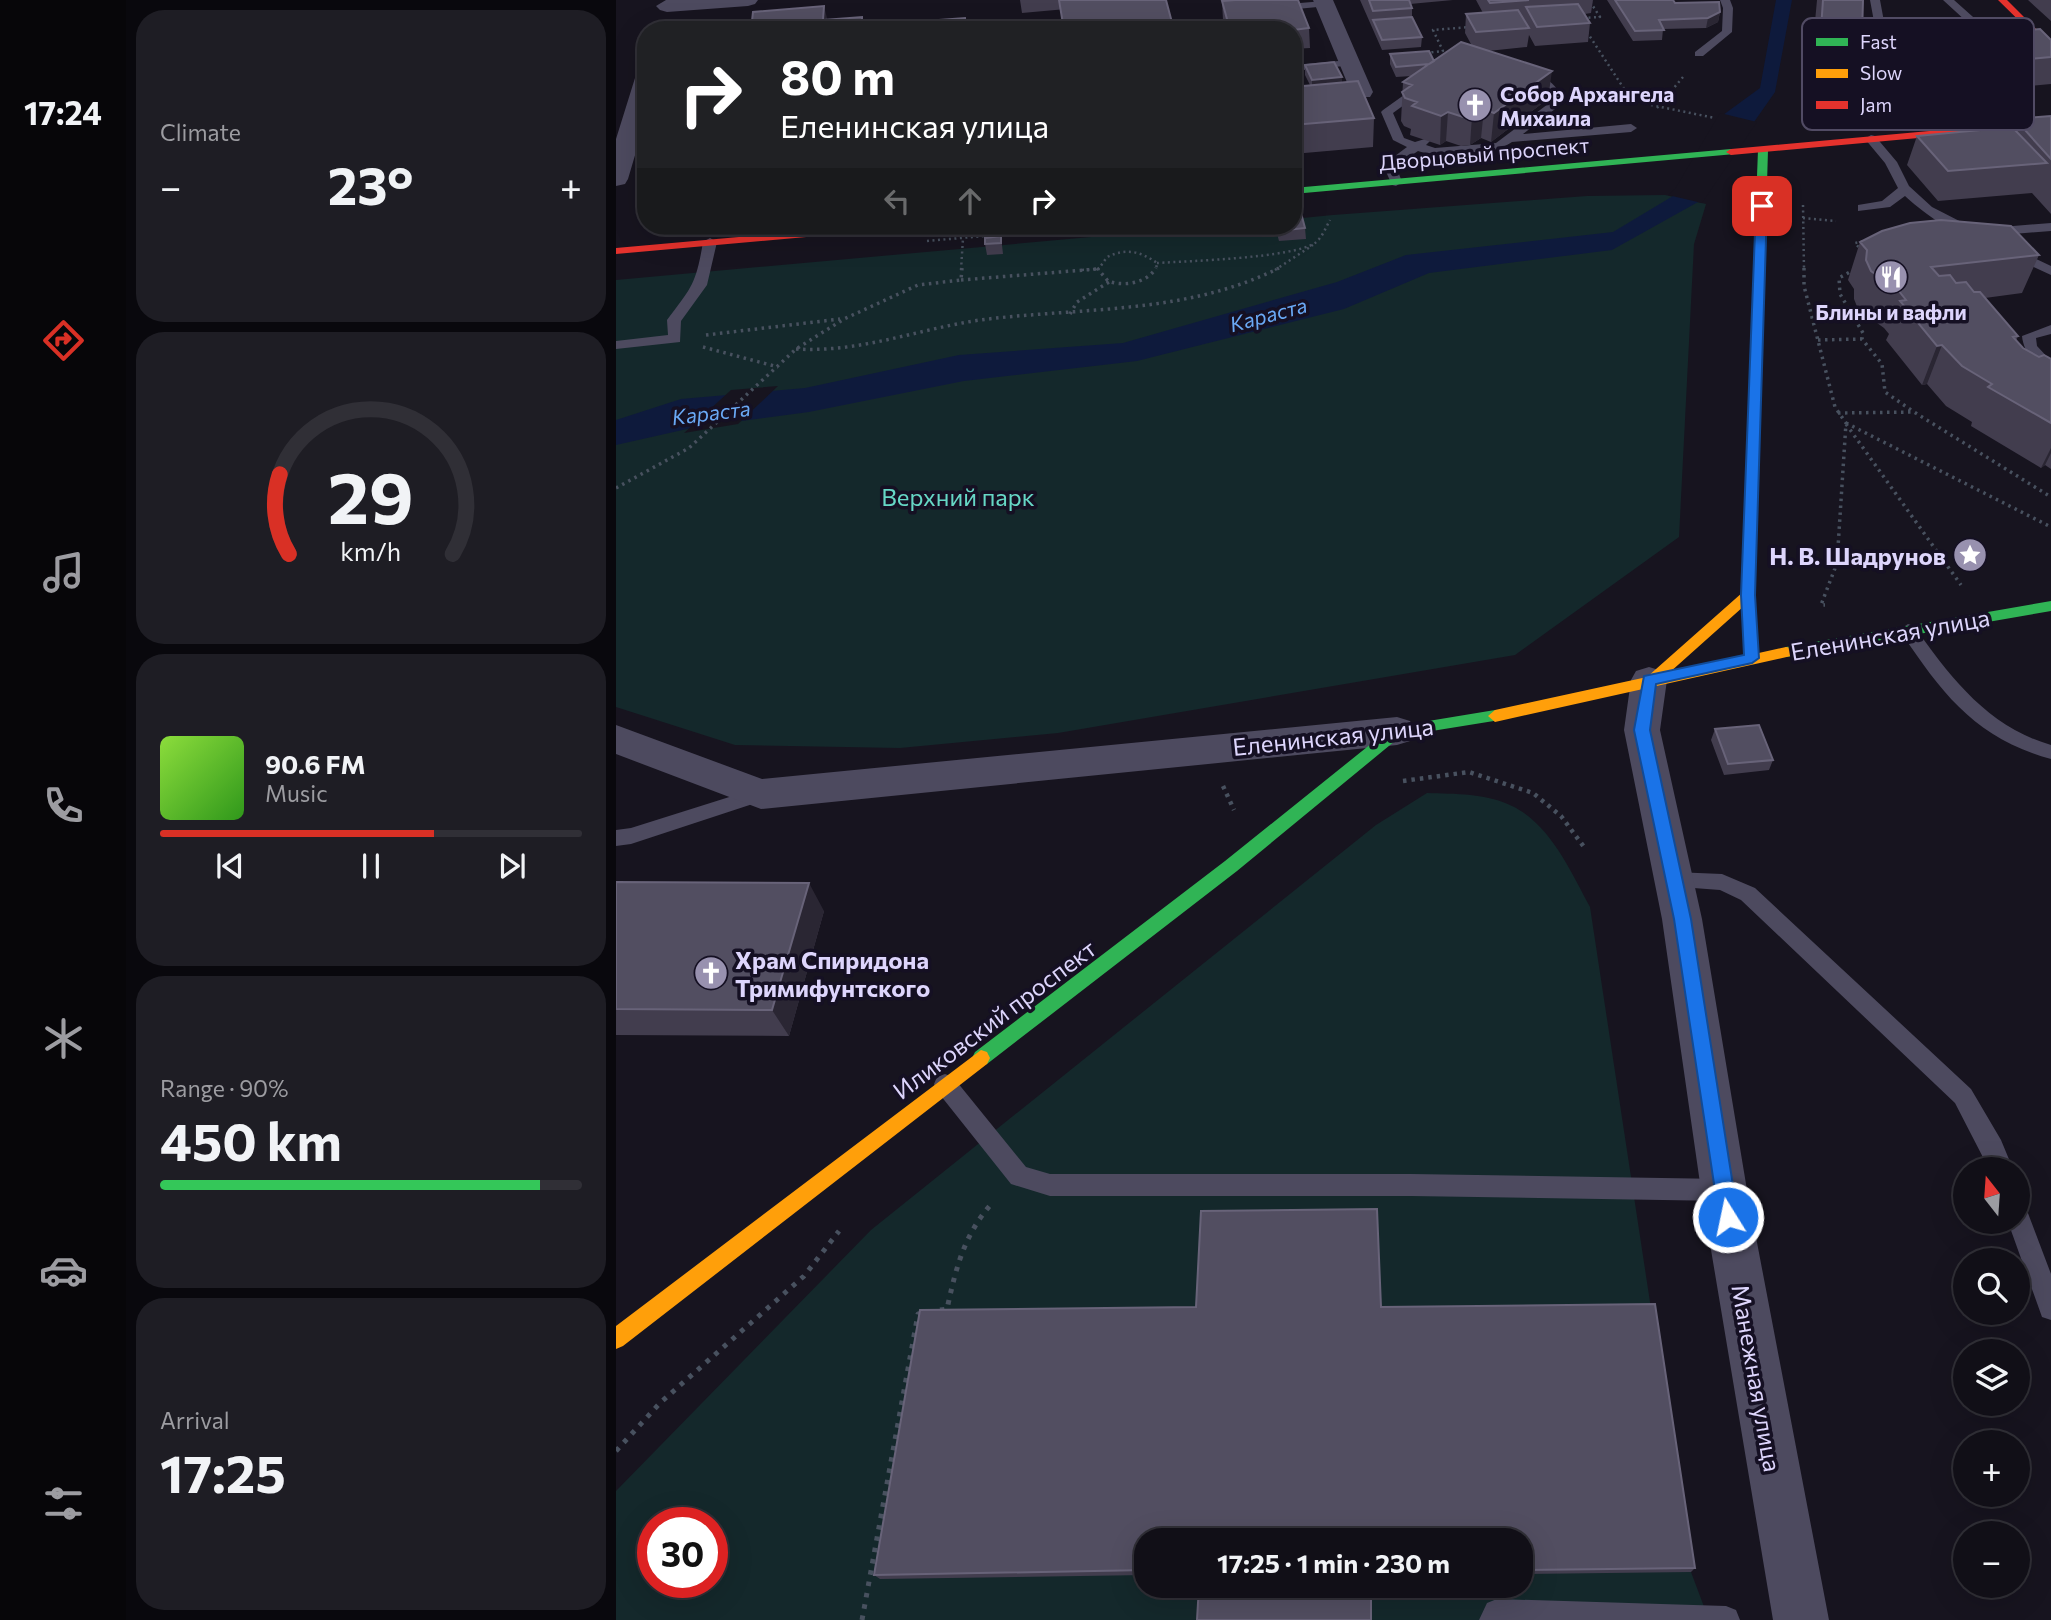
<!DOCTYPE html>
<html lang="en">
<head>
<meta charset="utf-8">
<style>
	:root { --surface:#110f17; --page:#1e1d24; --text:#f1f3f6; --muted:#9c9ca1; --line:#302f36; --accent:#d93025 }
	body { margin:0; font-family:Commissioner,sans-serif; background:var(--page); color:var(--text); height:100vh; display:flex; flex-direction:column; font-size:26px; white-space:nowrap }
	* { box-sizing:border-box; margin:0 }
	p { font-size:23px; color:var(--muted) }
	.icon { flex:none; width:38px; height:38px; fill:none; stroke:currentColor; stroke-width:2; stroke-linecap:round; stroke-linejoin:round }
	.map { position:relative; flex:1; overflow:hidden }
	.details { display:flex; flex-direction:column; gap:10px; padding:10px; background:#09080d; width:490px }
	.details>* { flex:none }
	.top-card { position:absolute; left:21px; top:21px; width:665px; height:214px; border-radius:28px; box-shadow:0 7px 28px #0002,0 0 0 2px var(--line); background:#202124; color:#fff; overflow:hidden }
	.needle { width:46px; rotate:343deg }
	.tools { position:absolute; left:1337px; top:1157px; display:grid; gap:14px }
	.tools a { display:grid; place-items:center; width:77px; height:77px; border-radius:50%; background:var(--surface); box-shadow:0 7px 28px #0002,0 0 0 2px var(--line); font-size:35px }
	.speed { position:absolute; left:21px; top:1507px; display:flex; gap:14px; font-size:35px; font-weight:700; text-align:center }
	.speed>* { display:grid; place-content:center; width:91px; height:91px; border-radius:50%; background:var(--surface); box-shadow:0 7px 28px #0002,0 0 0 2px var(--line); line-height:1 }
	.speed .limit { border:10px solid #d22; background:#fff; color:#111 }
	.pin { position:absolute; display:grid; place-items:center; width:60px; height:60px; color:#fff; margin:-30px; border-radius:14px; box-shadow:0 4px 10px #0006 }
	.me { position:absolute; width:77px; margin:-38px; rotate:350deg; stroke-linejoin:round; filter:drop-shadow(0 0 5px #0008) }
	.turn { display:flex; align-items:center; gap:24px; height:147px; padding:0 28px; font-size:32px }
	.turn .icon { width:91px; height:91px; stroke-width:2.5 }
	.turn b { display:block; font-size:49px; line-height:60px }
	.lanes { display:flex; align-items:center; height:66px; padding:0 28px; background:#0003; justify-content:center; gap:35px; direction:ltr }
	.lanes .off { opacity:.35 }
	.big { font-size:52px; font-weight:700; line-height:1.1 }
	.details .card { flex:1; display:flex; flex-direction:column; justify-content:center; gap:10px; min-width:0; padding:0 24px; border-radius:28px; background:var(--page) }
	.details .dial { align-items:center; gap:0 }
	.dial svg { height:182px; overflow:visible; fill:none; stroke:var(--line); stroke-width:7; stroke-linecap:round; text-anchor:middle }
	.dial text { fill:var(--text); stroke:none }
	.song { display:flex; align-items:center; gap:21px }
	.cover { width:84px; height:84px; border-radius:10px; background:linear-gradient(135deg,hsl(90 70% 55%),hsl(110 70% 35%)) }
	.played { height:7px; border-radius:4px; background:linear-gradient(90deg,var(--accent) 65%,var(--line) 65%) }
	.keys { display:flex; justify-content:space-around; direction:ltr }
	.heat { display:flex; justify-content:space-between; align-items:center; font-size:38px; direction:ltr }
	.charge { height:10px; border-radius:5px; background:linear-gradient(90deg,#34c759 90%,var(--line) 0) }
	.trip { position:absolute; left:518px; top:1528px; width:399px; height:70px; border-radius:28px; background:var(--surface); box-shadow:0 7px 28px #0002,0 0 0 2px var(--line); font-weight:700; line-height:70px; text-align:center }
	main { display:flex; flex:1; min-height:0 }
	.tab-bar { display:flex; flex-direction:column; width:126px; justify-content:space-around; align-items:center; background:#070609; color:var(--muted) }
	.tab-bar .icon { width:49px; height:49px }
	.tab-bar .on { color:var(--accent) }
	.tab-bar b { font-size:32px; color:var(--text) }
	.map>svg:first-child { display:block }
</style>
</head>
<body>
<main>
<nav class="tab-bar">
<b>17:24</b>
<svg class="icon on" aria-label="directions" viewBox="0 0 24 24"><path d="M12 3l9 9-9 9-9-9zM9 14v-3h6M13 9l2 2-2 2"/></svg>
<svg class="icon" aria-label="music" viewBox="0 0 24 24"><path d="M9 18V5l10-2v13"/><circle cx="6" cy="18" r="3"/><circle cx="16" cy="16" r="3"/></svg>
<svg class="icon" aria-label="phone" viewBox="0 0 24 24"><path d="M5 4h4l2 5-3 2q2 4 5 5l2-3 5 2v4C11 20 4 13 5 4z"/></svg>
<svg class="icon" aria-label="climate" viewBox="0 0 24 24"><path d="M12 3v18M4 7l16 10M4 17L20 7"/></svg>
<svg class="icon" aria-label="car" viewBox="0 0 24 24"><path d="M5 17H2v-5l4-1 3-4h7l3 4 3 1v5h-3M9 17h6M6 11h13"/><circle cx="7" cy="17" r="2"/><circle cx="17" cy="17" r="2"/></svg>
<svg class="icon" aria-label="filters" viewBox="0 0 24 24"><path d="M4 7h16M4 17h16"/><circle cx="9" cy="7" r="2"/><circle cx="15" cy="17" r="2"/></svg>
</nav>
<section class="details">
<div class="card"><p>Climate</p>
<div class="heat"><a>−</a><b class="big">23°</b><a>+</a></div>
</div>
<div class="card dial"><svg viewBox="0 0 100 80">
<path d="M14 69A42 42 0 1 1 86 69"/>
<path d="M14 69A42 42 0 0 1 10 34" stroke="#d93025"/>
<text x="50" y="56" font-size="32" font-weight="700">29</text>
<text x="50" y="72" font-size="11">km/h</text>
</svg></div>
<div class="card">
<div class="song"><i class="cover"></i><div><b>90.6 FM</b><p>Music</p></div></div>
<div class="played"></div>
<div class="keys"><svg class="icon" aria-label="previous" viewBox="0 0 24 24"><path d="M18 5L8 12l10 7zM5 5v14"/></svg><svg class="icon" aria-label="pause" viewBox="0 0 24 24"><path d="M8 5v14M16 5v14"/></svg><svg class="icon" aria-label="next" viewBox="0 0 24 24"><path d="M6 5l10 7-10 7zM19 5v14"/></svg></div>
</div>
<div class="card"><p>Range · 90%</p><b class="big">450 km</b><div class="charge"></div></div>
<div class="card"><p>Arrival</p><b class="big">17:25</b></div>
</section>
<div class="map">
<svg width="1435" height="1620" viewBox="0 0 1435 1620">
	<rect width="100%" height="100%" fill="#17141f"/>
	<!-- green -->
	<path fill="#14282b" fill-rule="evenodd" d="M1049 195 1090 204 1078 244 1063 537 899 655 442 733 284 748 119 745 0 707V280L597 226H677V219L717 215 971 196Z
		M811 793C839 794 870 793 896 806 934 824 955 872 974 907L1075 1572 1093 1620H0V1491L255 1230 760 825ZM37 1522H96V1582H37ZM530 1540H905V1586H530Z"/>
	<!-- water -->
	<path fill="#0e1a3c" d="M1160 0H1176L1159 92 1082 202 996 250 813 273 728 309 521 361 348 381 193 412 80 427 0 445V420L65 399 189 388 343 355 507 343 721 282 790 255 997 232 1057 196 1107 115 1144 88Z"/>
	<!-- pier -->
	<path fill="#17141f" d="M1104 113 1141 122 1086 203 1052 195 1059 189Z
		M162 386 122 424 68 433 115 390Z"/>
	<g fill="none" stroke-linecap="round" stroke-linejoin="round">
		<!-- path-far3 -->
		<path stroke="#48515f" stroke-width="2.5" stroke-dasharray="2 3.5" stroke-linecap="butt" d="M967 18 984 17 973 0
			M971 32 1014 98
			M810 53 827 51 817 30 854 27
			M1035 105 1099 118
			M1041 108 1067 77
			M1187 205 1188 270
			M1187 218 1220 221
			M311 241 481 226
			M1246 251 1239 243 1248 241
			M541 263C573 261 676 258 699 243 706 238 710 227 714 220
			M345 270 347 238
			M466 270 481 269
			M482 270 491 257C510 248 524 251 541 263L540 270
			M659 270 697 245"/>
		<!-- path-far2 -->
		<path stroke="#48515f" stroke-width="3.5" stroke-dasharray="2.5 4.5" stroke-linecap="butt" d="M481 268 492 281C508 287 531 283 540 268
			M1188 268V286L1219 407 1230 423 1221 563 1205 605H1209
			M1239 269 1223 278 1224 294 1247 333 1246 339 1266 364 1269 392 1298 412
			M345 280 481 269
			M454 314 461 302 493 282
			M90 335 224 319
			M1202 340 1246 339
			M87 347 162 367
			M180 349C244 353 302 329 364 320 465 307 569 315 663 268
			M1222 413 1298 412 1435 497
			M1230 423 1435 527
			M1230 424 1345 585
			M0 488 73 448 180 349 228 319 302 285 345 280 346 268"/>
		<!-- path-far1 -->
		<path stroke="#48515f" stroke-width="4.5" stroke-dasharray="3.5 5" stroke-linecap="butt" d="M787 781 853 772 917 793 945 816 968 847
			M607 786 618 810"/>
		<!-- path -->
		<path stroke="#48515f" stroke-width="5" stroke-dasharray="4.5 7" stroke-linecap="butt" d="M324 1310 331 1309C340 1268 348 1234 377 1202
			M0 1451 44 1403 188 1276 223 1231
			M246 1620 302 1314 308 1313"/>
		<!-- lane -->
		<path fill="#4d4a5f" fill-rule="evenodd" d="M1104 0H1114L1117 8 1116 32 1087 56H1079V52L1106 31 1107 8Z
			M1254 0H1264L1269 27 1288 52 1286 54H1278L1259 27Z
			M1327 0H1338L1384 41V45L1377 52H1369L1368 50 1374 43Z
			M708 1 712 2V6L660 11 655 8 660 5Z
			M734 60 738 61V65L677 71V65Z
			M908 73C926 71 942 85 948 102L907 134 1015 124 1021 128 1015 132 896 142C877 156 824 158 802 151L780 166 786 182 780 186 776 185 767 165 791 147 777 140 765 112 767 110 802 85H810V89L777 113 788 138 799 142 812 138 814 141 810 145 819 148 880 143 936 101 927 87 908 77Z
			M1255 135 1259 136 1281 162 1293 186 1316 207 1359 229V235C1339 238 1303 209 1289 196L1274 207 1242 211V205L1266 201 1282 188 1269 163 1249 139Z
			M1435 223V231L1373 236 1367 232 1373 228Z
			M94 238 101 242 91 285 65 321 64 342 0 349V341L52 335 51 320C76 287 80 284 87 242Z
			M1397 248 1435 266V275L1392 255 1390 252Z
			M1435 325V334L1420 338 1421 346 1435 361V374C1421 369 1407 351 1406 336Z
			M1292 624 1298 626C1334 677 1372 727 1435 745V759C1360 738 1328 696 1286 634L1283 630Z
			M145 787 152 789 155 794 152 799 15 844 0 846V830L15 828Z
			M1058 872 1106 874 1139 888 1355 1089 1385 1140 1397 1169H1373L1339 1103 1125 900 1104 890 1051 886 1048 880 1051 874Z
			M329 1074 337 1077 410 1167 434 1174H795L1108 1179 1116 1182 1120 1190 1116 1198 1108 1201 795 1196H434L395 1184 321 1091 318 1084 321 1077Z
			M1402 1205 1410 1208 1435 1274V1320L1426 1317 1392 1222H1402Z
			M881 1599 1110 1606 1120 1610 1124 1620H863L871 1603Z"/>
		<!-- street -->
		<path fill="#4d4a5f" fill-rule="evenodd" d="M50 0H142L139 4 132 6 51 12 44 10 40 6Z
			M697 0H717L757 92 754 97H738L735 92Z
			M30 71V118L12 179 9 184 0 186V139L19 78 22 73Z
			M1033 667 1046 671 1051 680 1044 730 1086 919 1131 1190 1213 1620H1157L1085 1190 1046 919 1008 730 1015 680 1020 671Z
			M781 717 794 721 799 731 794 741 781 745 145 809 0 754V725L146 779Z"/>
		<!-- fast -->
		<path fill="#30b455" fill-rule="evenodd" d="M1147 147 1152 150 1139 595 1143 658 1136 663 1129 658 1125 595 1142 150Z
			M1115 149 1119 150V154L677 194V188Z
			M1435 601V611L1170 657 1163 652 1170 647Z
			M879 710 886 716 884 720 785 736 621 871 371 1064 365 1066 359 1064 356 1058 359 1052 609 861 776 727Z"/>
		<!-- slow -->
		<path fill="#ff9f0a" fill-rule="evenodd" d="M1132 590 1137 592 1139 595 1137 598 1053 673 1170 647 1175 648 1177 652 1175 656 879 722 872 716 879 710 1031 677 1127 592Z
			M365 1050 371 1052 374 1058 371 1064 7 1346 0 1349V1326Z"/>
		<!-- jam -->
		<path fill="#e5322d" fill-rule="evenodd" d="M1382 0H1391L1435 44V52Z
			M1435 120V126L1115 155 1110 152 1115 149Z
			M246 226H284L279 229 0 254V248Z"/>
	</g>
	<!-- wall -->
	<path fill="#423d4e" d="M404 0H550L406 13Z
		M744 0H837L794 4 796 8V17L806 37 805 47 766 50Z
		M860 0H977L975 13 969 14 974 23 972 42 919 46 913 35 911 47 872 51 932 99 875 142 865 138 854 145 845 146 830 141 824 145 794 135 795 129 788 126 785 121 787 82 796 76 780 77 774 64V54L818 61 856 46 849 33 850 14 867 13Z
		M991 0H1057L1059 3 1104 12 1102 22 1090 28 1047 29 1046 40 1017 41Z
		M1201 0H1247L1246 35H1363L1435 40V84L1256 101 1242 97 1226 79 1214 80 1195 65Z
		M1412 0H1435V21Z
		M606 1 693 28 694 48 677 49V30H610L607 20Z
		M689 65 726 83 758 118 757 147 677 154V87L694 85 689 75Z
		M1435 116V214L1416 193 1322 201 1291 165 1301 136 1396 127 1399 119Z
		M659 226H677L689 228 690 239 663 241Z
		M385 236 387 254 371 255 369 244Z
		M1244 242 1423 255 1406 293 1369 298 1402 336 1400 341 1407 348 1423 357 1435 359V469L1429 465 1425 468 1355 426 1356 422 1330 406 1311 384 1306 385 1270 340 1273 334 1268 328 1242 309 1238 299V289L1232 280Z
		M1099 729 1157 760 1153 770 1108 775 1095 740Z
		M0 882 208 911 173 1036 0 1035Z
		M765 1307 1079 1568 1075 1572 905 1574V1540H530V1575L264 1579 258 1575Z"/>
	<!-- shaded-wall -->
	<path fill="#2a2633" d="M208 6 214 30 207 20Z
		M1104 12 1102 22 1090 28 1092 18Z
		M246 17 249 30H246Z
		M936 71 932 99 875 142 878 113Z
		M726 77V87L696 90V80Z
		M868 109 865 138 854 145 856 116Z
		M832 112 830 141 824 145 825 116Z
		M1326 345 1311 384 1306 385 1321 346Z
		M1435 448V453L1429 465 1425 468Z
		M193 883 208 911 173 1036 156 1010Z"/>
	<!-- building -->
	<path fill="#524e61" stroke="#686379" stroke-width="2" d="M443 0H550L558 30H448Z
		M619 0H682L693 28 677 30H614L606 1Z
		M753 0H793L796 8 757 11Z
		M872 0H913L874 3Z
		M999 0H1057L1059 3 1103 2 1104 12 1092 18 1043 20 1048 30 1019 31Z
		M1207 0H1247L1246 35 1353 25 1383 54 1267 64 1253 60 1237 43 1224 44 1205 29Z
		M962 4 974 23 921 27 910 7Z
		M208 6 207 20 246 17V30H135L137 12Z
		M902 10 913 28 860 32 850 14Z
		M796 17 806 37 766 40 757 20Z
		M349 18 350 30H310V21Z
		M101 24 100 30H82L83 25Z
		M1424 29 1435 40V57L1380 62 1383 54 1363 35Z
		M845 42 936 71 878 113 868 109 856 116 847 117 832 112 825 116 796 106 801 102 789 98 786 92 796 85 787 82Z
		M813 51 818 61 813 64 780 67 774 54Z
		M718 62 726 77 696 80 689 65Z
		M742 81 758 118 677 125V87Z
		M1435 116V159L1399 119Z
		M1396 127 1431 163 1332 171 1301 136Z
		M685 213 689 228 663 231 661 226H677V214Z
		M1325 220 1395 226 1423 255 1315 267 1323 276 1334 275 1340 283 1350 282 1358 292H1364L1402 336 1397 337 1407 348 1423 357 1428 355 1435 359V423L1372 387 1376 384 1346 366 1326 345 1321 346 1284 301 1290 300 1282 290 1255 271 1250 260 1251 250 1244 242 1266 231 1294 223Z
		M385 236V243L369 244V238Z
		M1143 725 1157 760 1112 764 1099 729Z
		M0 882 193 883 156 1010 0 1009Z
		M761 1209 765 1307 1039 1304 1079 1568 905 1570V1540H530V1570L258 1575 304 1310 580 1307 585 1211Z
		M583 1586H755V1620H581Z"/>
	<!-- route -->
	<path fill="#1a73e8" stroke="#114b97" stroke-width="2" d="M1146 203 1151 206 1139 595 1143 658 1136 663 1040 684 1034 730 1075 919 1122 1217 1119 1224 1112 1227 1106 1224 1103 1217 1058 919 1018 730 1028 676 1128 655 1125 595 1140 206Z"/>
	<!-- icons -->
	<defs>
		<g id="church-disc" transform="scale(1.75)"><circle r="9.5" fill="#9891af" stroke="#151023"/><path d="M-1.2-6h2.4v3.5h3.3v2.4h-3.3V6h-2.4V-.1h-3.3v-2.4h3.3Z" fill="#fff"/></g>
		<g id="restaurant-disc" transform="scale(1.75)"><circle r="9.5" fill="#9891af" stroke="#151023"/><path d="M-5-6h1v4h1v-4h1v4h1v-4h1v5L-1.5 .5V6h-2V.5L-5-1ZM5-6V6H3V1.5H1.5Q1.5-4 5-6Z" fill="#fff"/></g>
		<g id="sight-disc" transform="scale(1.75)"><circle r="9.5" fill="#9891af" stroke="#151023"/><path d="M0-6L1.8-2.2L6-1.7L2.9 1.2L3.7 5.4L0 3.3L-3.7 5.4L-2.9 1.2L-6-1.7L-1.8-2.2Z" fill="#fff"/></g>
	</defs>
	<g fill-rule="evenodd">
		<use href="#church-disc" x="859" y="105"/>
		<use href="#restaurant-disc" x="1275" y="277"/>
		<use href="#sight-disc" x="1354" y="555"/>
		<use href="#church-disc" x="95" y="973"/>
	</g>
	<g text-anchor="middle" dominant-baseline="central" stroke-width="7" stroke-linejoin="round" paint-order="stroke">
		<!-- far-poi labels -->
		<g font-size="21" font-weight="bold" fill="#ddd5fc" stroke="#151023" text-anchor="start">
			<text x="884" y="93">Собор Архангела<tspan x="884" dy="24">Михаила</tspan></text>
			<text x="1275" y="311" text-anchor="middle">Блины и вафли</text>
		</g>
		<!-- far-street labels -->
		<g font-size="21" fill="#ddd5fc" stroke="#151023">
			<text transform="translate(868 153) rotate(-5)">Дворцовый проспект</text>
		</g>
		<!-- far-water labels -->
		<g font-size="21" font-style="italic" fill="#6aa9f5" stroke="#151023">
			<text transform="translate(652 314) rotate(-15)">Караста</text>
			<text transform="translate(95 412) rotate(-7)">Караста</text>
		</g>
		<!-- park labels -->
		<g font-size="24" fill="#66d7c5" stroke="#151023">
			<text x="342" y="496">Верхний парк</text>
		</g>
		<!-- poi labels -->
		<g font-size="24" font-weight="bold" fill="#ddd5fc" stroke="#151023" text-anchor="end">
			<text x="1330" y="555">Н. В. Шадрунов</text>
			<text x="119" y="959" text-anchor="start">Храм Спиридона<tspan x="119" dy="28">Тримифунтского</tspan></text>
		</g>
		<!-- street labels -->
		<g font-size="24" fill="#ddd5fc" stroke="#151023">
			<text transform="translate(1274 634) rotate(-10)">Еленинская улица</text>
			<text transform="translate(717 736) rotate(-6)">Еленинская улица</text>
			<text transform="translate(378 1019) rotate(-37)">Иликовский проспект</text>
			<text transform="translate(1141 1378) rotate(80)">Манежная улица</text>
		</g>
	</g>
	<!-- legend -->
	<rect x="1186" y="18" width="232" height="112" rx="10" fill="#151023" stroke="#514b64" stroke-width="2"/>
	<rect x="1200" y="38" width="32" height="8" fill="#30b455"/>
	<rect x="1200" y="69" width="32" height="9" fill="#ff9f0a"/>
	<rect x="1200" y="101" width="32" height="8" fill="#e5322d"/>
	<g font-size="19" fill="#ddd5fc">
		<text x="1244" y="49">Fast</text>
		<text x="1244" y="80">Slow</text>
		<text x="1244" y="112">Jam</text>
	</g>
</svg>
<div class="tools">
<a><svg class="needle" viewBox="-14 -14 28 28"><path d="M0-13l5 13h-10z" fill="#e53935"/><path d="M0 13l5-13h-10z" fill="#9c9ca1"/></svg></a>
<a><svg class="icon" aria-label="search" viewBox="0 0 24 24"><circle cx="10" cy="10" r="6"/><path d="M15 15l6 6"/></svg></a>
<a><svg class="icon" aria-label="layers" viewBox="0 0 24 24"><path d="M12 4l9 5-9 5-9-5zM3 14l9 5 9-5"/></svg></a>
<a>+</a>
<a>−</a>
</div>
<div class="speed"><div class="limit">30</div></div>
<div class="pin" style="left:1146px;top:206px;background:#d93025"><svg class="icon" aria-label="arrive" viewBox="0 0 24 24"><path d="M6 21V4h12l-3 4 3 4H6"/></svg></div>
<svg class="me" style="left:1112px;top:1217px" viewBox="-20 -20 40 40"><circle r="17" fill="#1a73e8" stroke="#fff" stroke-width="3"/><path d="M0-11L8 9 0 5-8 9z" fill="#fff"/></svg>
<div class="trip">17:25 · 1 min · 230 m</div>
<div class="top-card">
<div class="turn"><svg class="icon" aria-label="right" viewBox="0 0 24 24"><path d="M7 20v-9h11M14 6l5 5-5 5"/></svg><div><b>80 m</b>Еленинская улица</div></div>
<div class="lanes"><svg class="icon off" aria-label="left" viewBox="0 0 24 24"><path d="M17 20v-9H6M10 6l-5 5 5 5"/></svg><svg class="icon off" aria-label="ahead" viewBox="0 0 24 24"><path d="M12 20V5M6 11l6-6 6 6"/></svg><svg class="icon" aria-label="right" viewBox="0 0 24 24"><path d="M7 20v-9h11M14 6l5 5-5 5"/></svg></div>
</div>
</div>
</main>
</body>
</html>
